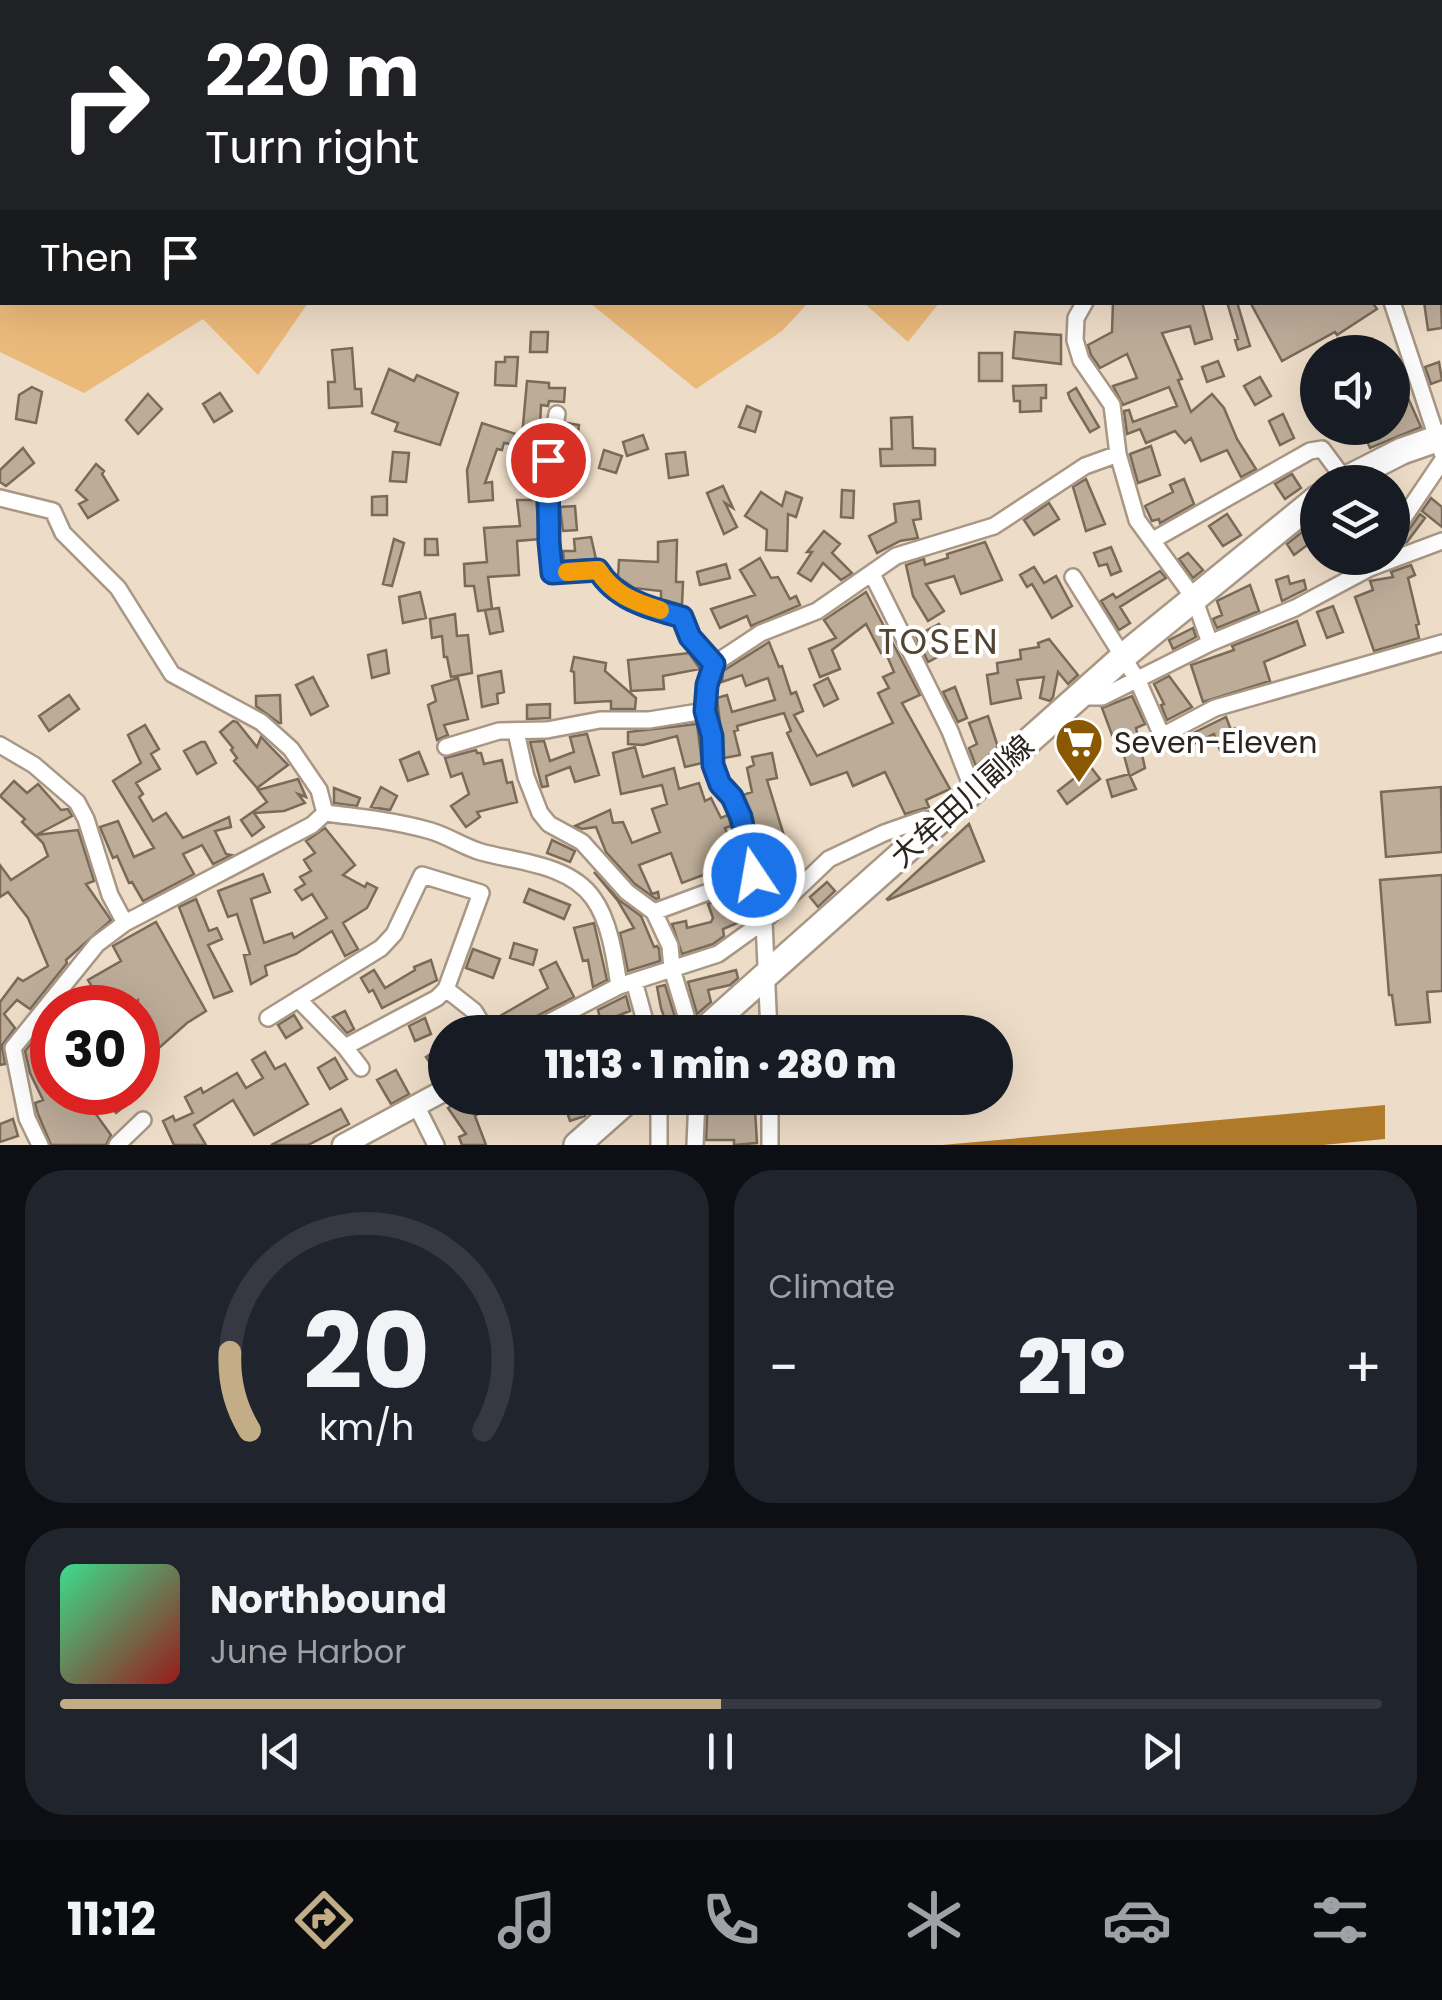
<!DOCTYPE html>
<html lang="en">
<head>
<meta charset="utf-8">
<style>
	:root { --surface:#171b24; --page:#20242c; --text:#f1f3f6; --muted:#9ea1a6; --line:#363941; --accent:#c2ad87 }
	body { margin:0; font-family:Poppins,"Noto Sans JP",sans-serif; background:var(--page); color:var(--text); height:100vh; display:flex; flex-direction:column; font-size:38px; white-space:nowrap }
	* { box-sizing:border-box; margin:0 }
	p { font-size:32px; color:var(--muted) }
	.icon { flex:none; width:55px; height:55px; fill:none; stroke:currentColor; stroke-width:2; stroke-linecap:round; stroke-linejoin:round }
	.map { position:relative; height:1145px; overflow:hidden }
	.side { display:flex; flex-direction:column; gap:25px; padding:25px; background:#0d0f14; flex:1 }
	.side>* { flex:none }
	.top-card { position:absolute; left:0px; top:0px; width:1442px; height:305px; box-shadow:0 10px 40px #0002; background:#202124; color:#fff; overflow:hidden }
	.buttons { position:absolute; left:1300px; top:335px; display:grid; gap:20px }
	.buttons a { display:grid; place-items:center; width:110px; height:110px; border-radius:50%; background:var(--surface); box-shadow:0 10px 40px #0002; font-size:50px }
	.speed { position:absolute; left:30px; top:985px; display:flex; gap:20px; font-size:50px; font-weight:700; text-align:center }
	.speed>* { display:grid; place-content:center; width:130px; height:130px; border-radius:50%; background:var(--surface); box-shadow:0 10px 40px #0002; line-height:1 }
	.speed .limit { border:15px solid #d22; background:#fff; color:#111 }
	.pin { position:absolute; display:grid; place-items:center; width:85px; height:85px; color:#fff; margin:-42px; border:5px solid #fff; border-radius:50%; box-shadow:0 2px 10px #0007 }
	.me { position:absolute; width:110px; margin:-55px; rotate:348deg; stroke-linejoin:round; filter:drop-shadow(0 0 8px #0008) }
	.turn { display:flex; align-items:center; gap:35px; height:210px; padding:0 40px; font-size:45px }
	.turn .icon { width:130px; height:130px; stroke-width:2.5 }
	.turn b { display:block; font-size:70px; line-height:85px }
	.then { display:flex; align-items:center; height:95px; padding:0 40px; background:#0003; gap:20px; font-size:38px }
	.big { font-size:75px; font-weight:800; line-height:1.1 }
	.side .card { flex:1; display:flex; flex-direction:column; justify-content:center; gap:15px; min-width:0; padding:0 35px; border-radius:40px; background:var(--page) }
	.side .dial { align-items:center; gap:0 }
	.dial svg { height:260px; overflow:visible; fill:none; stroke:var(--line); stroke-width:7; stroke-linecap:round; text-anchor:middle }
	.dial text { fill:var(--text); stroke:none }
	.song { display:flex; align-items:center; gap:30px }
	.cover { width:120px; height:120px; border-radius:15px; background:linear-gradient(135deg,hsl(150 70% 55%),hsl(0 70% 35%)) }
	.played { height:10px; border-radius:5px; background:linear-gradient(90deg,var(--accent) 50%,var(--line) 50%) }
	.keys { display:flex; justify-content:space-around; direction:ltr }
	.heat { display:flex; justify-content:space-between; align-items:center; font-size:55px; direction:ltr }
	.side .tiles { flex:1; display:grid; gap:25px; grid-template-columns:1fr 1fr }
	.card:last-child { grid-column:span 2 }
	.trip { position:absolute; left:428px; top:1015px; width:585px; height:100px; border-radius:50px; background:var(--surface); box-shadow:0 10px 40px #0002; font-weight:800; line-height:100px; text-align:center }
	.tabs { display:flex; height:160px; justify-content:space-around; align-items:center; background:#090b0e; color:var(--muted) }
	.tabs .icon { width:70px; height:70px }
	.tabs .active { color:var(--accent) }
	.tabs b { font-size:45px; color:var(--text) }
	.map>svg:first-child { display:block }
</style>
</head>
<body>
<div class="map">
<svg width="1442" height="1145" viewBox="0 0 1442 1145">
	<rect width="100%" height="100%" fill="#eddcc7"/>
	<!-- green -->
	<path fill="#ebb97a" d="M0 0H292L293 2H2V302L308 303 258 375 203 319 84 393 0 352Z
		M532 0H1047L1045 2Z
		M590 303H808L782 331 696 389Z
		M864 303H939L908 342Z"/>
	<!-- water -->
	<path fill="#b07a2b" d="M1385 1105V1139L1323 1145H942Z"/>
	<!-- building -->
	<path fill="#bcac98" stroke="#7a6b59" stroke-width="2.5" d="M1113 302H1202L1212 339 1195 344 1190 326 1162 333 1182 379 1178 380 1191 412 1212 394 1224 408 1237 439 1256 469 1241 477 1227 450 1201 461 1191 438 1185 443 1175 431 1146 443 1140 429 1127 434 1124 411 1129 410 1133 422 1177 406 1169 387 1123 405 1113 386 1137 378 1127 354 1100 368 1091 355 1088 345 1112 332Z
		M1227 302H1237L1250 346 1238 350 1235 340 1238 339Z
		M1250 302H1372L1377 309 1337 335 1335 332 1282 361Z
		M1424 302H1441L1442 328 1428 330Z
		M531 332H548L547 352H530Z
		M1015 332 1061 335V364L1013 358Z
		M352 348 355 389H361L362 406 329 408 328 382H335L332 350Z
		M979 353H1002V381H979Z
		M505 357H518L516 386 495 385 496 362H505Z
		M1218 361 1224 376 1207 382 1202 367Z
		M1439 362 1442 380 1431 384 1425 367Z
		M389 369 414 381 417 375 458 393 440 445 395 431 398 423 372 413Z
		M1260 377 1271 396 1255 405 1244 386Z
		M1400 380 1421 427 1370 448 1363 432 1374 428H1392V384Z
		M527 381 549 383V388H565L564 402 549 401 548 406 541 405 539 449 504 443 502 450 497 449 485 483 492 482 493 500 469 502 467 470 482 423 522 436Z
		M1046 385V398H1041V411L1020 412V401H1014L1013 386Z
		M32 387 42 392 36 423 16 419 19 395Z
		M1076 388 1099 427 1090 432 1070 399 1068 393Z
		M220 393 232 411 214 422 203 404Z
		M148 394 162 409 138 434 126 420Z
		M747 406 761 412 755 432 739 427Z
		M1283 414 1294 438 1280 445 1269 421Z
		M912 417 913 448 935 449V465L881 466 880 449H892L891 418Z
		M567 423 579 425 577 441 564 439Z
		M643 435 648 449 627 456 623 442Z
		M1151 446 1160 475 1138 483 1130 454Z
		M23 448 34 463 6 486 0 482V470Z
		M604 450 622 456 616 473 599 468Z
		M393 452 409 453 406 482 390 481Z
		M685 452 688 475 669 478 666 454Z
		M96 464 104 471 102 474 118 500 88 518 79 504 87 500 76 490Z
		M1292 474 1301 488 1285 499 1275 484Z
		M1086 479 1105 524 1086 531 1073 487Z
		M1184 479 1194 504 1160 523 1159 519 1152 521 1145 506 1173 492 1170 485Z
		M723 486 733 508 725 503 737 527 724 534 707 493Z
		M842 490 854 491 853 518 841 517Z
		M761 492 782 506 786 492 802 498 796 517 788 514 787 551 766 550 767 530 745 516Z
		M387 496V515H372V497Z
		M1431 498 1442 507V527L1422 511Z
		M517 500H536L540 539 517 541 519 575 488 577 492 609 478 611 474 586H465L464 564 487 562 484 528 520 526Z
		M919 501 921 519 913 520 918 538 900 541 877 553 869 536 896 522 894 504Z
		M1049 503 1059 519 1034 535 1024 520Z
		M575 506 577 530 563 531 560 507Z
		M1227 514 1241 535 1223 546 1209 526Z
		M1420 514 1425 518 1407 542 1392 548 1401 541Z
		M1306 529 1314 540 1294 555 1287 544Z
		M824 531 840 544 832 553 852 573 841 580 823 563 811 581 798 573 812 552H807Z
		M591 537 596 559 564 561 563 551H575L574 539Z
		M394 539 404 543 392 586 383 584Z
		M425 539H437L438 555H425Z
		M677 540 676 582H683L682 605 661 599V591L634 588 618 577 619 560 658 562V542Z
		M985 542 1002 580 961 594 954 576 926 584 944 611 928 621 913 596 906 565 924 559 925 565 948 558 947 554Z
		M1111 547 1121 571 1111 575 1107 564 1099 566 1094 553Z
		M1188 553 1203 570 1193 578 1179 559Z
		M760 558 771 578 778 577 790 599 796 596 800 605 751 626 747 616 720 628 711 609 755 595 740 570Z
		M726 564 730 578 700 585 697 572Z
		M1411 565 1415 575 1408 578 1419 624 1416 625 1419 638 1374 651 1355 597 1373 590 1370 581 1393 577 1391 572Z
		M1034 567 1044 583 1056 576 1072 606 1052 618 1032 584 1027 587 1020 575Z
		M1160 571 1166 578 1120 607 1130 623 1119 630 1101 601 1113 594 1116 598Z
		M1288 576 1290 584 1304 580 1306 589 1282 601 1276 580Z
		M1250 585 1259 611 1217 628 1213 619 1222 615 1217 601Z
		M420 592 426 618 403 623 399 597Z
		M866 592 920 695 902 703 950 789 926 800 929 807 905 814 885 772 853 786 847 772 811 785 787 733 791 731 784 713 737 726 738 730 734 731 740 755 724 758 717 698 727 695 732 712 775 700 768 678 746 686 742 675 722 682 723 671 769 642 779 667 782 666 791 694 796 692 803 711 794 715 817 756 893 723 878 693 889 688 883 677 894 672 885 651 881 653 866 624 832 650 840 669 820 677 809 649 836 638 824 620Z
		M1333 606 1343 632 1327 638 1317 612Z
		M499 608 503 631 490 634 485 610Z
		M455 614 457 636 468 635 472 673 451 677 447 657H444L442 636 432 638 430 619Z
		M1297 621 1305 645 1264 662 1270 681 1203 702 1191 665 1234 650 1232 646Z
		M939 624 945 635 938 638 945 653 928 662 916 636Z
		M1193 628 1196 637 1173 649 1169 640Z
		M1049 639 1078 675 1068 684 1058 672 1053 697 1050 701 1040 698 1044 677 1017 680 1021 698 991 704 987 675 998 673 997 663 1021 659 1020 650 1039 647 1038 643Z
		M386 650 389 673 372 678 368 655Z
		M689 653 700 669 663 676 664 689 631 691 628 660Z
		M574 657 606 663 605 671 636 698 635 709H611V701L575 703 574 672 571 671Z
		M501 671 504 692 497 694 498 703 482 707 478 676Z
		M1169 676 1192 707 1167 720 1161 705 1164 704 1154 684Z
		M313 677 328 706 311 715 296 685Z
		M458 678 468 719 444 725 448 735 437 740 428 705 436 701 432 686Z
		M828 678 838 699 824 706 814 685Z
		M955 687 967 718 958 722 943 692Z
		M69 695 79 709 49 731 39 716Z
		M280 695 281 723H279L256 706V696Z
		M1132 696 1145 724 1136 728 1145 768 1130 776 1136 789 1112 797 1107 780 1129 774 1118 733 1112 735 1102 708Z
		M550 704V718L527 719V705Z
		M988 716 998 747 976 766 969 748 977 744 969 723Z
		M1226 717 1231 730 1236 728 1242 741 1220 750 1214 734 1185 748 1181 739Z
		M233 721 237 722 257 747 261 737 288 765 257 788 234 761 237 758 231 750 233 748 220 732Z
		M697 724 702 763 685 767 677 736 643 745 628 744V732Z
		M145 725 159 749 151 754 160 769 136 783 143 794 139 797 153 821 166 813 183 838 229 817 231 827 215 831 226 854 231 855 213 864 202 845 183 854 194 874 143 901 132 882 129 883 117 856 113 858 100 827 118 821 134 857 154 848 113 781 141 763 128 735Z
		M587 734 599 775 575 782 570 767 546 776 548 786 542 787 530 742 544 741 550 761 574 752 570 737Z
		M201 742H205L216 763 197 774 184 751Z
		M635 747 643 777 674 768 679 789 699 783 705 801 711 798 721 818 728 815 731 826 725 828 736 855 731 857 736 870 716 877 714 871 682 883 671 853 639 865 652 894 658 892 659 898 656 899 635 884 606 852 596 827 582 829 575 826 610 810 613 823 623 822 632 843 660 832 652 809 667 804 662 785 621 794 613 753Z
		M476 750 477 753H481L484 764 502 760 507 783 512 782 517 802 477 812 480 817 466 827 451 806 469 794 462 773 451 777 445 758Z
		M419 752 428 774 408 781 400 760Z
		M772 753 777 778 767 780 792 862 776 867 766 838 758 840 743 795 752 792 747 768 754 765 752 757Z
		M1090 766 1100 779 1067 804 1058 791Z
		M298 779 306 797 298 794 305 803 284 811 254 813 264 827 252 836 241 820 267 802 258 790Z
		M14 781 27 793 38 784 61 810 68 809 72 816 36 835 78 830 94 881 86 884 111 920 66 960 67 963 30 1009 17 1000 4 1014 15 1028 2 1045 5 1064 0 1065V1002L18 978 23 981 48 966 28 918 8 892 0 897V865L11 880 48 856 43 843 22 822 25 819 0 796Z
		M381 787 397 796 390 810 371 807Z
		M1441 787 1442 852 1386 857 1381 792Z
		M334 788 360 798 357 806 334 803Z
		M969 824 984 861 888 900 887 899Z
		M325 828 355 865 343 875 365 887 367 883 377 888 367 908 343 923 358 949 345 956 332 931 296 954 265 966 267 975 251 984 244 955 250 954 237 914 228 917 218 891 263 874 270 892 251 899 264 943 292 933 294 938 327 918 312 894 302 900 295 890 305 884 300 877 311 871 304 860 315 853 306 841Z
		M552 840 575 851 570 862 547 853Z
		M594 872 619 900 641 916 654 947 657 946 659 949 660 961 628 971 620 933 634 928 618 901Z
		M777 872 781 889 764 903 759 885 765 876Z
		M1442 875V991L1427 992 1430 1022 1396 1025 1392 995H1389L1380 880Z
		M827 882 835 891 818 907 810 897Z
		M529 889 570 905 564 919 524 902Z
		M196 899 209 931 217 928 222 939 208 945 232 991 214 998 179 907Z
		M719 900 722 910 745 903 749 918 723 929 724 936 713 944 682 954 672 924 686 921 687 928 711 922 713 918 708 904Z
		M156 922 206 1011 187 1023 159 1048 156 1041 149 1045 138 1025V1000L125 1008H115L106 992 98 997 88 980 121 961 113 946Z
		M594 923 607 980 593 987 588 960 583 961 574 928Z
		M514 943 537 950 533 965 510 958Z
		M473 949 500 959 493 978 466 968Z
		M431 960 437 980 382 1008 373 990 369 992 361 978 374 970 385 988 415 970 414 967Z
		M556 962 574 997 525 1022 519 1032H507L500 1016 548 988 540 970Z
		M736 970 738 978 730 985 708 990 711 1002 697 1014 688 982Z
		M665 985 679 1030 672 1032H669L661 1008 657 987Z
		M626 996 630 1011 612 1018 618 1032H603L598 1010Z
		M345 1011 354 1029 347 1033 333 1017Z
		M294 1015 302 1028 286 1038 278 1025Z
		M425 1018 431 1034 415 1041 409 1026Z
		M45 1027 52 1039V1092H80L111 1135 106 1145H51L38 1114 35 1103 43 1100 30 1073 25 1051Z
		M435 1051 445 1066V1076L440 1077 426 1057Z
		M265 1052 275 1069 285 1064 308 1104 254 1135 233 1100 194 1125 206 1145H174L163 1121 173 1116 175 1121 193 1113 185 1097 201 1088 203 1093 237 1073 246 1088 263 1078 252 1060Z
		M335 1058 347 1079 330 1089 318 1068Z
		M396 1070 409 1094 391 1104 377 1080Z
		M104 1092H114L125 1106 116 1113Z
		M463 1098H503L475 1116 486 1145H462L459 1137 466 1134 448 1108Z
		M569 1098H579L585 1116 570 1121 563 1100Z
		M708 1098H728V1112L755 1110 757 1143 734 1145V1140H706Z
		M341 1109 349 1124 308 1145H271Z
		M13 1119 18 1136 0 1142V1124Z"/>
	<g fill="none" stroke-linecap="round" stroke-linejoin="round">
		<!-- minor casing -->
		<g stroke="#a79784" stroke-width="20">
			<path id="minor" d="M1288 0 1289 2
				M1272 2 1275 0
				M1085 302 1076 318 1075 340 1081 360 1112 405 1118 454 1137 520 1194 598 1210 643 1295 608 1370 568 1442 541
				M1392 302 1442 453
				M557 414 547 469 553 573 598 570C616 600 650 608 682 617L690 637 714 664
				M0 498 53 511 63 533 118 588 172 674 261 722 291 749 319 790 325 813
				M1392 535 1442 461
				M1153 540 1310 451 1322 449 1345 480
				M872 574 950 731 973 790
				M1073 577 1138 681 1162 736 1215 708 1442 643
				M1078 697H1102L1210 643
				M516 732 526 777 540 813 549 824 582 842 627 892 654 912 670 946 672 969 691 1032
				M0 745 34 765 77 802 86 819 110 895 125 923
				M446 747 499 731 547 730 600 720H649L705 711
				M325 813C360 817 396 821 431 831 448 836 464 847 481 852 517 862 569 864 593 898 610 921 615 959 619 986
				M654 912 754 875 741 817 732 797 720 784 713 765 712 736 705 711 707 685 714 664 761 633 817 611 896 556 994 526 1085 466 1118 454
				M764 921 769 1032
				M634 981 648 1032
				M298 999 345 1047 361 1068
				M268 1018 381 948 394 934 422 875 481 893 446 989 474 1011 487 1032
				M530 1032 619 986 718 954 764 921 829 859 884 833 924 819 940 822
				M345 1047 437 998 446 989
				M770 1098V1145
				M417 1107 436 1145
				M40 1145 27 1118 13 1048 97 944 125 923 312 825 325 813
				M117 1145 143 1120
				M659 1145V1098
				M695 1145 697 1098"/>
		</g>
		<!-- tertiary casing -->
		<g stroke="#a79784" stroke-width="25">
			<path id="tertiary" d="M343 1145 445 1090"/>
		</g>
		<!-- primary casing -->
		<g stroke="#a79784" stroke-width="30">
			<path id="primary" d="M1341 482 1402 451 1442 437
				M702 1032 1131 650 1318 498
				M577 1145 630 1098"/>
		</g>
		<!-- minor -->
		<use href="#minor" stroke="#fff" stroke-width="15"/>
		<!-- tertiary -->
		<use href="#tertiary" stroke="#fff" stroke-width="20"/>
		<!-- primary -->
		<use href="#primary" stroke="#fff" stroke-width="25"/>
	</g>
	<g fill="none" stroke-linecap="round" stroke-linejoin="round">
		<!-- route casing -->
		<g stroke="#114b97" stroke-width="25">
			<path id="route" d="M548 460 549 542 552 573 598 570C616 600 650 608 682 617L690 637 714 664 707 685 705 711 712 736 713 765 720 784 732 797 741 817 754 875"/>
		</g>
		<!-- route -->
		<use href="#route" stroke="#1a73e8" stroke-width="18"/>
		<!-- slow -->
		<path stroke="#f59e0b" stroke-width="18" d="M567 572 598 570C613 594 634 602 660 610"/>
	</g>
	<!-- icons -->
	<defs>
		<g id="supermarket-pin" transform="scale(2.5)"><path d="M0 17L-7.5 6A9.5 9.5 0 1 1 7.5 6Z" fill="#895800" stroke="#fff"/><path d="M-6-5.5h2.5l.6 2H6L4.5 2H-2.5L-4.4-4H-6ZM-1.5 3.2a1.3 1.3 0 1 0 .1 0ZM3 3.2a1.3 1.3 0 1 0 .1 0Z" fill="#fff"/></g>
	</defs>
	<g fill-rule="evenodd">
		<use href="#supermarket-pin" x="1079" y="742"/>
	</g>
	<g text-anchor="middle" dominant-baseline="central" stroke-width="8" stroke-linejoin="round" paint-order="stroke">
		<!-- poi labels -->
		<g font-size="30" fill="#2c251e" stroke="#fff" text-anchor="start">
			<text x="1114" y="742">Seven-Eleven</text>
		</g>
		<!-- street labels -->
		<g font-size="30" fill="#2c251e" stroke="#fff">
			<text transform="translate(962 801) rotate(-42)">大牟田川副線</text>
		</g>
		<!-- quarter labels -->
		<g font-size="35" letter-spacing="2.5" fill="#524433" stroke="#fff">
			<text x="939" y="641">TOSEN</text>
		</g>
	</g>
</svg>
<div class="buttons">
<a><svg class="icon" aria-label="sound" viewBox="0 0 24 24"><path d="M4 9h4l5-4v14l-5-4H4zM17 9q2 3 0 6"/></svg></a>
<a><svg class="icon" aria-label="layers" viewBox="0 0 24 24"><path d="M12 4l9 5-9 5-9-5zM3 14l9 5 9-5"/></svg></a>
</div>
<div class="speed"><div class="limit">30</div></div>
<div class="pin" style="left:548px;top:460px;background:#d93025"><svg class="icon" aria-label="arrive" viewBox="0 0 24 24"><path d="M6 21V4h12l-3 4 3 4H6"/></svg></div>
<svg class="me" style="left:754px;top:875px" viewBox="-20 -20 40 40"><circle r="17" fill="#1a73e8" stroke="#fff" stroke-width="3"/><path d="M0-11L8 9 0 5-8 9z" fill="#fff"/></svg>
<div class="trip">11:13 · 1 min · 280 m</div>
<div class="top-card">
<div class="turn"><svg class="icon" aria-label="right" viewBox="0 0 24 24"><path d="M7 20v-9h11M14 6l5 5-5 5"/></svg><div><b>220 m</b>Turn right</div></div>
<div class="then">Then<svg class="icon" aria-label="arrive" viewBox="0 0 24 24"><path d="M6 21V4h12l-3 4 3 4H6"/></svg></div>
</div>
</div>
<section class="side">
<div class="tiles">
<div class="card dial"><svg viewBox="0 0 100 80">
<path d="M14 69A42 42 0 1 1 86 69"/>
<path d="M14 69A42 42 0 0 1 8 45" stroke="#c2ad87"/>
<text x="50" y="56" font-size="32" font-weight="700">20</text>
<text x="50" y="72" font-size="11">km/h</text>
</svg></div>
<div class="card"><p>Climate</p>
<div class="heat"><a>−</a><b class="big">21°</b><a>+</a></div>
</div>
<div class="card">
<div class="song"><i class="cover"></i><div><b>Northbound</b><p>June Harbor</p></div></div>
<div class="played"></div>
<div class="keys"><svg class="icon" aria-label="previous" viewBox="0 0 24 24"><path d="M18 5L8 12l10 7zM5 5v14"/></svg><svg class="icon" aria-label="pause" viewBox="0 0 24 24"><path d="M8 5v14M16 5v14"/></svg><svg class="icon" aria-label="next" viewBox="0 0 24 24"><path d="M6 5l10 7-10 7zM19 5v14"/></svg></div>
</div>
</div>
</section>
<nav class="tabs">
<b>11:12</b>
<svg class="icon active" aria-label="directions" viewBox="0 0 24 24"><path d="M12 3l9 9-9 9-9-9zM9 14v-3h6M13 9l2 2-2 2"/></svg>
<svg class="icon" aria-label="music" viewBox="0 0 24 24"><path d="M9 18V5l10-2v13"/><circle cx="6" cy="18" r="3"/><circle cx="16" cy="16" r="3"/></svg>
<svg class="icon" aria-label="phone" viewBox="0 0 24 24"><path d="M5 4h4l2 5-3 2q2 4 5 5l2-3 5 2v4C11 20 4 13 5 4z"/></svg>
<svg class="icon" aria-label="climate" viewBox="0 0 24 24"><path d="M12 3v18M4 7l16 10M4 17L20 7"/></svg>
<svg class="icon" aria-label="car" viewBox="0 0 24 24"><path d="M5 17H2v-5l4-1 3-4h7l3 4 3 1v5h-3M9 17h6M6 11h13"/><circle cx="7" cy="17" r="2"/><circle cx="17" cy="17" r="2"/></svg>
<svg class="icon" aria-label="filters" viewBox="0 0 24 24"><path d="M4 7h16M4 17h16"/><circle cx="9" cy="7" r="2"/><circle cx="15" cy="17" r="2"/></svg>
</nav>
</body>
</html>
